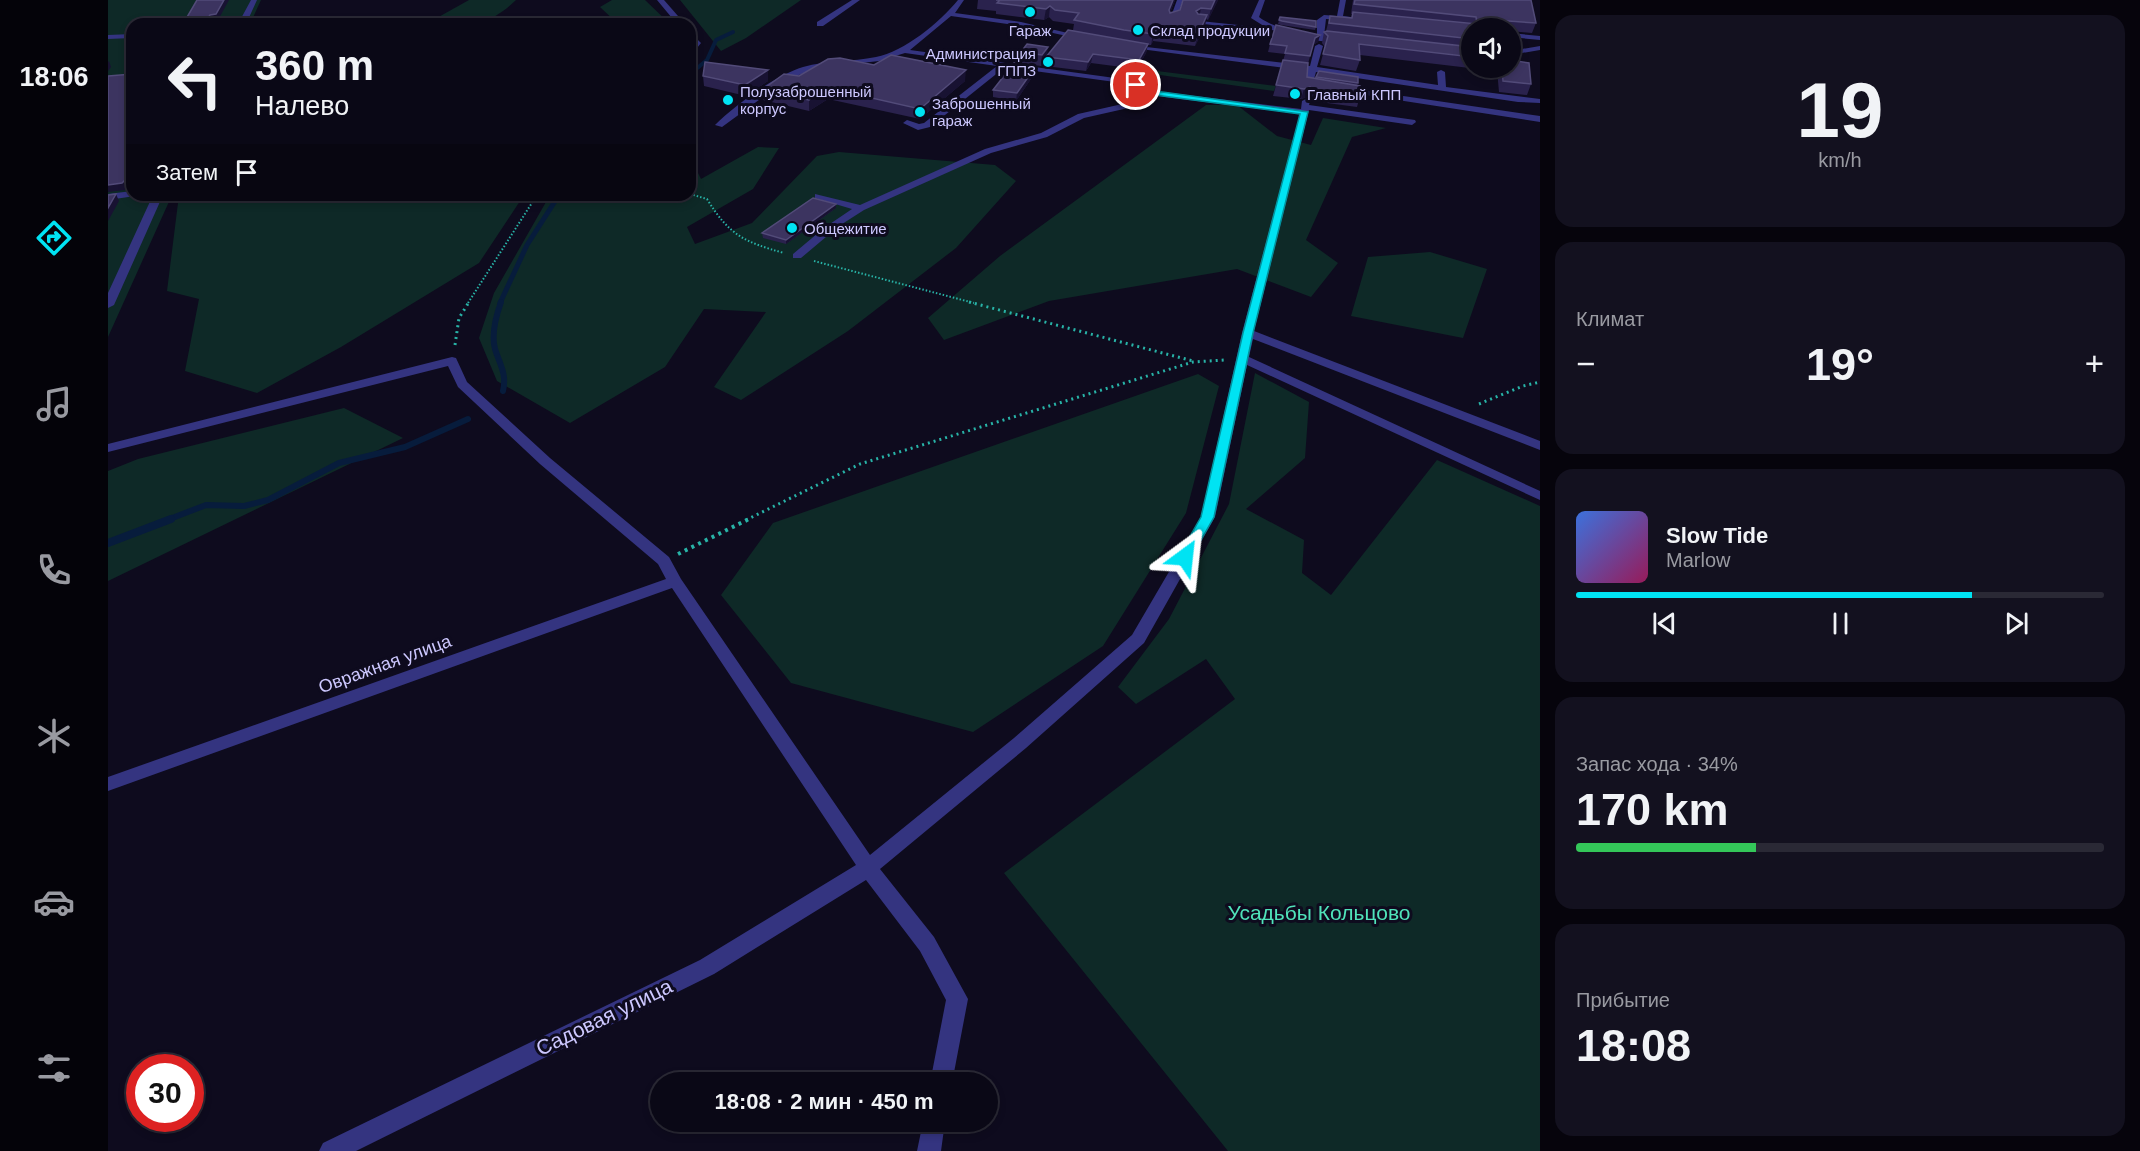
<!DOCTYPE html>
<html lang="ru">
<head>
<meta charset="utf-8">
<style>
	:root { --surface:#0a0816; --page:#13111f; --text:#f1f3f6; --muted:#999aa1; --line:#2a2935; --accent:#00e3f3 }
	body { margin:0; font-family:Helvetica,sans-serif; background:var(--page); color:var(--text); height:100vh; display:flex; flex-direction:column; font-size:22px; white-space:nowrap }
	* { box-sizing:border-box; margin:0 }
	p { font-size:20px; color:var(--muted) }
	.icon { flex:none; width:33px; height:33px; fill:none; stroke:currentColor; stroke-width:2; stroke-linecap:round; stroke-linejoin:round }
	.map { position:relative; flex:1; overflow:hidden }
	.drawer { display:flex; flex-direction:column; gap:15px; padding:15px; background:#06040c; width:600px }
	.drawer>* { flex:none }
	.top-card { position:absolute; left:18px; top:18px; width:570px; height:183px; border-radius:18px; box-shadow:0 3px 9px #0003,0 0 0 2px var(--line); background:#0a0816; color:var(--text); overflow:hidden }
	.tools { position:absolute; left:1353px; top:18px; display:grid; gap:12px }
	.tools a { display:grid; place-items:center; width:60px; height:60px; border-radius:50%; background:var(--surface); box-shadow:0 3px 9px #0003,0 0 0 2px var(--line); font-size:30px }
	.speed { position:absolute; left:18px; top:1054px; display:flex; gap:12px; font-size:30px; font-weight:700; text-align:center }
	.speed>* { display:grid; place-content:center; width:78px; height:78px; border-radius:50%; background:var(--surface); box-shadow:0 3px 9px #0003,0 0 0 2px var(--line); line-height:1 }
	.speed .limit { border:9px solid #d22; background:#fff; color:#111 }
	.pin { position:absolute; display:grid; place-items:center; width:51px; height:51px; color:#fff; margin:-26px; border:3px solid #fff; border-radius:50%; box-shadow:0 2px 6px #0007 }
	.me { position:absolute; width:66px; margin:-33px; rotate:30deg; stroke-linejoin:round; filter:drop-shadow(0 0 4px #0008) }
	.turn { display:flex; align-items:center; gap:21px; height:126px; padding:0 30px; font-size:27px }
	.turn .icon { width:78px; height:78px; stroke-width:2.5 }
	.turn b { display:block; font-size:42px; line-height:51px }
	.then { display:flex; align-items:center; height:57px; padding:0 30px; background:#0003; gap:12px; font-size:22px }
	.big { font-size:45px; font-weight:700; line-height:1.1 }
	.drawer .card { flex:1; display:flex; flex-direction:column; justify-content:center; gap:9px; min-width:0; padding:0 21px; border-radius:18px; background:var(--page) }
	.drawer .dial { align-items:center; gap:0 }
	.dial b { font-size:78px; line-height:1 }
	.song { display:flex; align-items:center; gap:18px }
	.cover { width:72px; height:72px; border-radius:9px; background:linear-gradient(135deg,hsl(220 70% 55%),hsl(330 70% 35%)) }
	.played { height:6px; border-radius:3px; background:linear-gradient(90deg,var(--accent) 75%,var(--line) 75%) }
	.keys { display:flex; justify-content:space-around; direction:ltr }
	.heat { display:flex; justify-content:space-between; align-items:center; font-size:33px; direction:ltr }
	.charge { height:9px; border-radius:4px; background:linear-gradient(90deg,#34c759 34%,var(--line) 0) }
	.trip { position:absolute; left:542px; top:1072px; width:348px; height:60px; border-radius:30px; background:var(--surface); box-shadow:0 3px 9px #0003,0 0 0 2px var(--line); font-weight:700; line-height:60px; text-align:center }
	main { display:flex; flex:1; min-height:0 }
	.tabs { display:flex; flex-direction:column; width:108px; justify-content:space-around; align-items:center; background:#040309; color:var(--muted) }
	.tabs .icon { width:42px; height:42px }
	.tabs .on { color:var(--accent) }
	.tabs b { font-size:27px; color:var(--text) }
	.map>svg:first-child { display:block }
</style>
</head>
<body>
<main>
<nav class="tabs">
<b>18:06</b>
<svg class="icon on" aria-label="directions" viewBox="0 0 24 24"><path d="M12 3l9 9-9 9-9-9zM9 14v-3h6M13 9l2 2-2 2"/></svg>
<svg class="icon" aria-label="music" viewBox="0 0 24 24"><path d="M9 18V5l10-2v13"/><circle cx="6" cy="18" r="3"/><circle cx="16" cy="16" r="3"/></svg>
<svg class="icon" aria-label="phone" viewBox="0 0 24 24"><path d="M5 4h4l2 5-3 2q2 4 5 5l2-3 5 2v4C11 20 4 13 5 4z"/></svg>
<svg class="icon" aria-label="climate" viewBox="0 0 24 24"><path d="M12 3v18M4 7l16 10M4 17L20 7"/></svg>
<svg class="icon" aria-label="car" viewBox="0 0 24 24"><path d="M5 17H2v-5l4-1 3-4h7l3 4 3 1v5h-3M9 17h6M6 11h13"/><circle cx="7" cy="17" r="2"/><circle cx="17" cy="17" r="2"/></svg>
<svg class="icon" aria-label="filters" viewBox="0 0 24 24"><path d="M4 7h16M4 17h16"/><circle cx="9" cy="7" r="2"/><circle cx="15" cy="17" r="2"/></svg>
</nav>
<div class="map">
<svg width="1432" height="1151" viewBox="0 0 1432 1151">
	<rect width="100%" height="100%" fill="#0e0b1e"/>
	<!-- green -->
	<path fill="#0e2927" d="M0 0H153L142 24H24V195H64L0 337Z
		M361 0H408C377 30 358 24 318 24Z
		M504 0H537L562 24H510L492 7Z
		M572 0H693L638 38 613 51Z
		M1031 66 1049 71 1168 86 1166 91 1045 74 1033 76 1022 72 1024 69H1030Z
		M1098 105H1129L1169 136 1203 145 1215 118 1278 128 1244 137 1198 240 1230 263 1203 297 1129 269 941 301 836 340 820 318 892 256Z
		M582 134 590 136 583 159 593 179 650 147 671 148 645 189 579 227 587 244 644 223 709 156 731 152 887 165 908 181 848 248 740 331 633 400 606 387 658 312 596 309 557 367 462 423 389 381 371 338 386 293 442 195H582Z
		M71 195H416L371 263 233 347 149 393 77 371 91 299 59 291Z
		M1322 252 1379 269 1355 338 1243 316 1260 257Z
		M1147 373 1201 402 1197 458 1138 509 1196 540 1194 573 1223 595 1329 460 1432 506V1151H1120L896 873 1127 699 1098 659 1028 704 1010 687 1061 619 1121 504Z
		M1090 374 1111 386 1078 513 995 646 865 732 683 683 613 595 665 523Z
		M236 408 295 438 0 581V471L30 459Z"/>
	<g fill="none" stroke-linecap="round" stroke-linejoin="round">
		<!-- stream-far3 -->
		<path stroke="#071c3c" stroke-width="4" d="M582 74 599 60 608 40 625 32"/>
		<!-- stream-far2 -->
		<path stroke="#071c3c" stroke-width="5" d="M392 303 419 245 451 195"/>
		<!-- stream-far1 -->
		<path stroke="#071c3c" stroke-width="6" d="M393 302C388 316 383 334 387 349 392 365 399 374 395 391
			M59 520 98 505 136 506 160 500 231 463 297 447 360 419"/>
		<!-- stream -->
		<path stroke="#071c3c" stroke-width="8" d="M0 543 63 519"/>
		<!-- path-far2 -->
		<path stroke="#28b3a7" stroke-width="2" stroke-dasharray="1.5 2" stroke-linecap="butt" d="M582 194 599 199C621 235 636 242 676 253
			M426 200 461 195
			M706 261 866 303
			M360 303 429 195"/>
		<!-- path-far1 -->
		<path stroke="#28b3a7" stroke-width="3" stroke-dasharray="2 4" stroke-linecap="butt" d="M861 302 1085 361
			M347 345 351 318 361 302
			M1371 404 1415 386 1432 382
			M638 520 752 464 1085 362 1117 360"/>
		<!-- path -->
		<path stroke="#28b3a7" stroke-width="4" stroke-dasharray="3 4.5" stroke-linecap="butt" d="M570 554 641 519"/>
		<!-- minor -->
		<path fill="#343480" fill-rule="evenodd" d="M143 0H149L138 24H130Z
			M549 0H556L577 24H569Z
			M744 0H752L715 26H709V22Z
			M850 0H856L847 13 913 22 981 38 977 40 913 26 843 16 802 50 1007 78 1047 91 1193 109 1194 101 1198 99 1202 101 1201 105 1307 120 1308 122 1304 125 1201 110 1146 331 1432 441V450L1145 339 1141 357 1432 491V500L1139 365 1107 517 1036 643 918 748 772 869 826 937 860 999 844 1083H822L838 1000 812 951 758 880 606 974 248 1151H211L215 1143 592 960 748 865 564 588 0 791V777L558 579 550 564 432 464 350 387 340 366 0 452V444L344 357 348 358 359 382 442 458 561 557 573 579 762 855 906 738 1024 635 1093 517 1134 333 1192 114 1049 96 1038 104 976 118 939 137 883 153 756 210 731 226 693 258H685V254L716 228 744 209 707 198V194L752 205 877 149 933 133 970 114 1032 100 1041 94 1007 82 897 67 822 127 810 130 795 123 799 120 811 124 816 123 889 66 797 53 771 61 709 68 678 80 614 127 607 125C627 105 668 75 695 67 719 60 744 62 768 57 796 52 832 22 850 0Z
			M1069 0H1075L1068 20 1061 22Z
			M1151 0H1157L1151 17C1167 29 1189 32 1209 35V20L1216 15 1229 16 1232 0H1238L1235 16 1266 20 1262 22 1218 19 1216 36 1243 39 1240 43 1212 41 1164 30 1161 32 1088 23 1092 21 1159 28 1143 18Z
			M582 32 593 43 582 57V49L585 43 582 39Z
			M1402 33 1432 36V40L1402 37Z
			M24 34V38L0 39V35Z
			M1211 44 1215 46 1209 67 1330 85 1329 72 1333 70 1337 72 1338 87 1432 99V103L1410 102 1208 72 1206 79 1202 81 1198 79 1200 71 1017 47 1021 45 1202 66 1207 46Z
			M1432 46V50L1402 55V51Z
			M1234 87 1432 116V122L1231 91 1230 89Z
			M24 191V195L27 196 0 200V194Z
			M45 195H55L6 305 0 308V293Z
			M815 1122H837L833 1151H809Z"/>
	</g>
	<!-- wall -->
	<path fill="#2a224d" d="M870 0H1067L1062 13 1072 10 1075 0H1110L1100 20 1098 19 1097 26 1087 46 1045 41 1043 45H1040L1038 53 1029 69 983 63 978 71 937 66 938 59 933 66 912 63 913 52 939 56 965 30 966 24 945 21 941 17 936 20 888 14V11L869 9Z
		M1245 0H1423L1428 23 1424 33 1402 31V28H1364V68H1389L1387 71 1252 55V60L1248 71 1212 65 1217 47 1214 43 1216 32 1218 31 1222 16 1243 18 1244 14H1243Z
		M1172 17 1208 27 1207 30 1173 25 1170 24Z
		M1212 35 1210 42 1205 45 1200 64 1199 77 1208 79 1211 71 1250 83 1249 86 1252 96 1249 107 1204 101 1199 97 1193 99 1165 96 1177 54 1160 52 1162 44Z
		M766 65 857 81 812 119 720 99 701 111 655 100 654 90 691 76Z
		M928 66 927 73 908 101 885 97V90Z
		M1390 68H1402L1423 84 1419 95 1391 92 1389 70Z
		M595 76 660 81 638 96 596 86Z
		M728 208 678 244 655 238 654 233Z"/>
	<!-- shaded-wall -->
	<path fill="#181232" d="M116 0H121L110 20H104L101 24H96L102 15Z
		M1065 0H1067L1059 21 1061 10Z
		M1107 0H1110L1100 20 1103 9Z
		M942 6 941 17 936 20 938 9Z
		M1093 8 1091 19 1088 11Z
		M1099 15 1097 26 1087 46 1090 35Z
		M1047 30 1045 41 1043 45 1045 34Z
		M1212 35 1210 42 1205 45 1207 38Z
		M1040 44 1038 53 1029 69 1031 60Z
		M940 47 939 57H938V59L933 66 934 55Z
		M985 54 983 63 978 71 980 62Z
		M1 61 3 67 0 71V62Z
		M928 66 927 73 908 101 909 93Z
		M660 70V81L638 96 637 85Z
		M858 70 857 81 812 119V109Z
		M1202 87 1199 97 1193 99 1196 89Z
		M720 88V99L701 111V100Z
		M24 169V181L17 190 0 192V185Z
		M8 194 11 201 0 221V208Z
		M728 204V208L678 244V240Z"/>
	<!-- building -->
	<path fill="#3c3460" stroke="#524b79" stroke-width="1.5" d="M89 0H116L108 14 102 15 96 24H75Z
		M888 0H1065L1061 10 1062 13 1072 10 1075 0H1107L1103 9 1093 8 1088 11 1090 14 1099 15 1090 35 1047 30 1045 34 1016 30 966 20 971 13 947 10 942 6 938 9 889 3 892 0Z
		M1247 0H1423L1428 23 1386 20 1387 28H1364V39L1221 23 1222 16 1244 18 1245 12 1369 24 1368 17 1246 4Z
		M1172 17 1208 21V27L1174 21 1171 20Z
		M1168 25 1212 35 1207 38 1202 56 1177 53 1179 46 1162 44Z
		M960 30 1040 44 1031 60 985 54 980 62 938 57Z
		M1219 31 1364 47V57L1251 44 1252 60 1215 54 1220 36 1216 32Z
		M919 44 940 47 934 55 913 52Z
		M783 55 858 70 812 109 720 88 701 100 654 90 676 74 691 76 720 59 732 58 766 65Z
		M1175 60 1200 63 1199 77 1252 86V96L1207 91 1202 87 1196 89 1168 85Z
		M1402 60 1421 63 1423 84 1395 81 1394 68H1402Z
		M597 62 660 70 637 85 595 76Z
		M906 63 928 66 909 93 885 90Z
		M1211 71 1250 77V83L1208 77Z
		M24 74V169L19 178 14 183 0 185V76Z
		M8 194 0 208V195Z
		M705 198 728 204 678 240 654 233Z"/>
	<!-- route -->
	<path fill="#00e3f3" stroke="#00949e" stroke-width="1.5" d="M1028 83 1047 91 1200 112 1145 333 1106 517 1081 561 1077 562 1070 557 1093 517 1135 333 1192 114 1047 95 1030 91 1024 85Z"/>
	<!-- markers -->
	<g fill="#00e3f3" stroke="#0e0b1e" stroke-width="2">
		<circle cx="922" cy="12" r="6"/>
		<circle cx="1030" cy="30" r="6"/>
		<circle cx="940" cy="62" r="6"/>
		<circle cx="1187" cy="94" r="6"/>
		<circle cx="620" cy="100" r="6"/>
		<circle cx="812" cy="112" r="6"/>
		<circle cx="684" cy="228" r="6"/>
	</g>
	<g text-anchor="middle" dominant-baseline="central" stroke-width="6" stroke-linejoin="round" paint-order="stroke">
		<!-- far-poi labels -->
		<g font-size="15" fill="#cdc8ff" stroke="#0e0b1e" text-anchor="start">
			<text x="922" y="30" text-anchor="middle">Гараж</text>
			<text x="1042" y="30">Склад продукции</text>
			<text x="928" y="53" text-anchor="end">Администрация<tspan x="928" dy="17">ГППЗ</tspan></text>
			<text x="632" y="91">Полузаброшенный<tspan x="632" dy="17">корпус</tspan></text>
			<text x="1199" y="94">Главный КПП</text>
			<text x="824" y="103">Заброшенный<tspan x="824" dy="17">гараж</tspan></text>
			<text x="696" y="228">Общежитие</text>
		</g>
		<!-- street labels -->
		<g font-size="18" fill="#cdc8ff" stroke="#0e0b1e">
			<text transform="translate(277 664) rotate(-20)">Овражная улица</text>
		</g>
		<!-- near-park labels -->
		<g font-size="21" fill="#50e3ba" stroke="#0e0b1e">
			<text x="1211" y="912">Усадьбы Кольцово</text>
		</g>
		<!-- near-street labels -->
		<g font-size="21" fill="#cdc8ff" stroke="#0e0b1e">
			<text transform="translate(496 1017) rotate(-26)">Садовая улица</text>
		</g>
	</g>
</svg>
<div class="tools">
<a><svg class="icon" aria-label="sound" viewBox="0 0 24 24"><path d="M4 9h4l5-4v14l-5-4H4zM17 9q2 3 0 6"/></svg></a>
</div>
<div class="speed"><div class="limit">30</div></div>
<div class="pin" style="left:1028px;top:85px;background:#d93025"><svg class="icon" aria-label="arrive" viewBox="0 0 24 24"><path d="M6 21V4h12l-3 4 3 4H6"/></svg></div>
<svg class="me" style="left:1077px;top:557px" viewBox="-20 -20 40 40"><path d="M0-17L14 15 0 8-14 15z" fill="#00e3f3" stroke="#fff" stroke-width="4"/></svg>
<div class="trip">18:08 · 2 мин · 450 m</div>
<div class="top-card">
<div class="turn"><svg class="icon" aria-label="left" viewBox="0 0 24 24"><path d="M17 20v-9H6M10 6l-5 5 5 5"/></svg><div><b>360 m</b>Налево</div></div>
<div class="then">Затем<svg class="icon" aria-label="arrive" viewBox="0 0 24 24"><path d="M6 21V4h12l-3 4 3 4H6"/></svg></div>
</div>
</div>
<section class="drawer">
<div class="card dial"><b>19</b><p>km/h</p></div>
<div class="card"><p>Климат</p>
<div class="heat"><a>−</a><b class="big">19°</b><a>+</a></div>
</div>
<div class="card">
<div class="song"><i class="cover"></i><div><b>Slow Tide</b><p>Marlow</p></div></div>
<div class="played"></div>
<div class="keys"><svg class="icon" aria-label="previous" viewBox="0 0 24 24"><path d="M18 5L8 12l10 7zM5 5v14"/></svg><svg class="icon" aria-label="pause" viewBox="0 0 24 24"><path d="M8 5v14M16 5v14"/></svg><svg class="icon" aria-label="next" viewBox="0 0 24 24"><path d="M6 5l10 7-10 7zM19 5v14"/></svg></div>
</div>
<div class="card"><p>Запас хода · 34%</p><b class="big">170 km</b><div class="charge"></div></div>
<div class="card"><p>Прибытие</p><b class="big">18:08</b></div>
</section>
</main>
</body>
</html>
